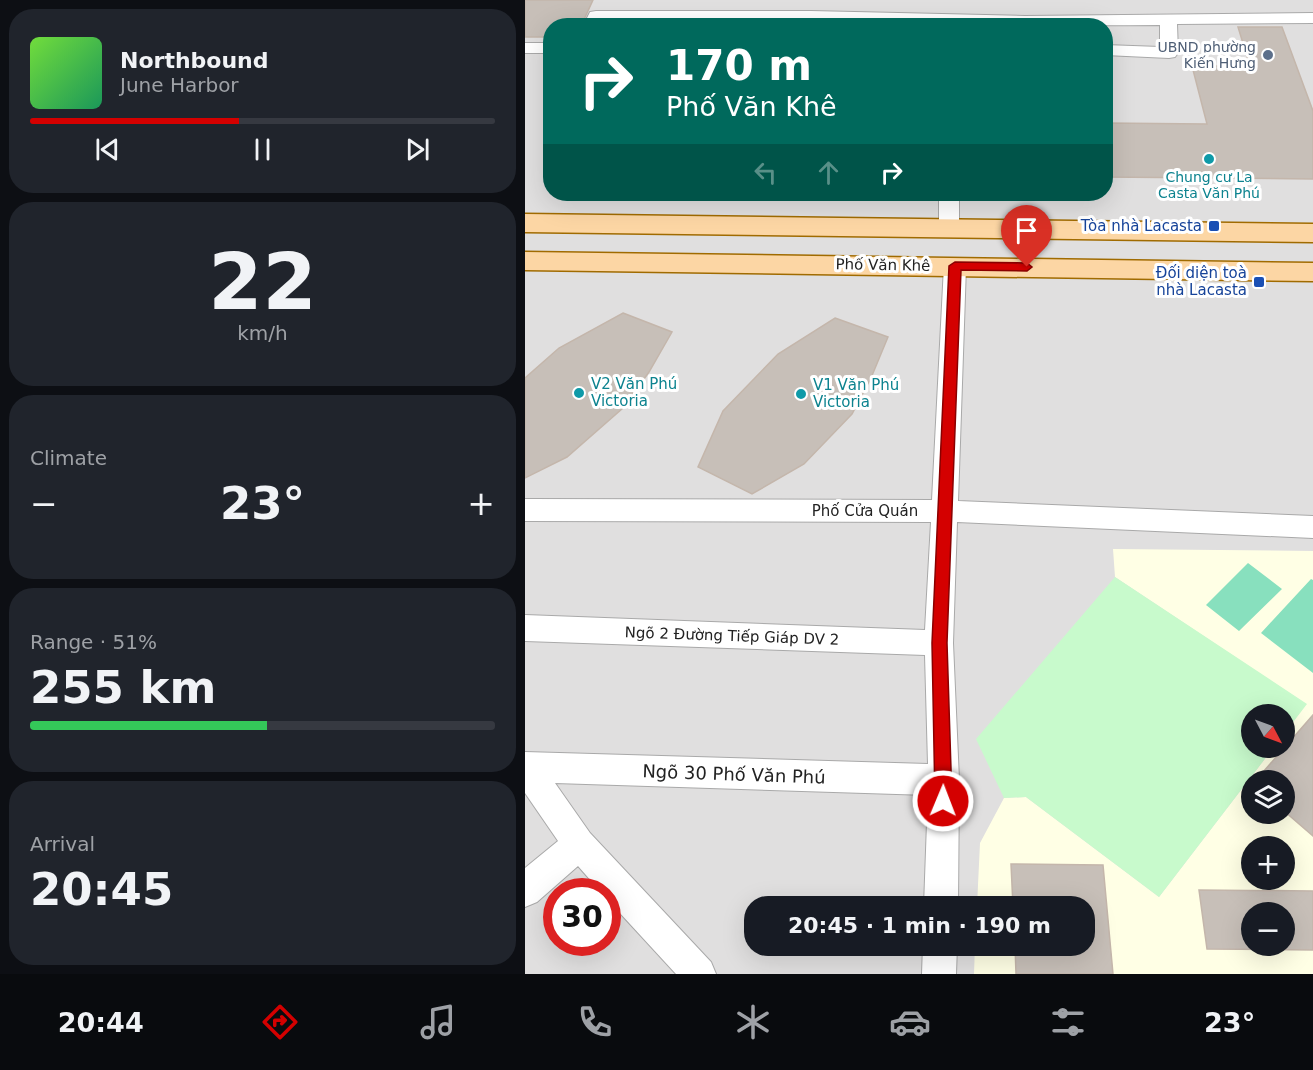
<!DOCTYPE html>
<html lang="en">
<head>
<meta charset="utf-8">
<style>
	:root { --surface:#171b24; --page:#20242c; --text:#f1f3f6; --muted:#9ea1a6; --line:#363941; --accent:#d40000 }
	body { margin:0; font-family:"DejaVu Sans",sans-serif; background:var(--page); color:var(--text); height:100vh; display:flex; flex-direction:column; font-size:22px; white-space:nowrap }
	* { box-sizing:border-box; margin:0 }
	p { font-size:20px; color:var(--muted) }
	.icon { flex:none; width:33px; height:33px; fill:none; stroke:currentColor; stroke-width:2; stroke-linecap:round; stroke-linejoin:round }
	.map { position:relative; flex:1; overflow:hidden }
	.side { display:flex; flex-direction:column; gap:9px; padding:9px; background:#0d0f14; width:525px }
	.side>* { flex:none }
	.banner { position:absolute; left:18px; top:18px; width:570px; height:183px; border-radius:24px; box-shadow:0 6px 24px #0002; background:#00695c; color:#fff; overflow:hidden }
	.needle { width:39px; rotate:131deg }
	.controls { position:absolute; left:716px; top:704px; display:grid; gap:12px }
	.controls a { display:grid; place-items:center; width:54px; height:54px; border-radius:50%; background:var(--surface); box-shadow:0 6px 24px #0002; font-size:30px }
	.speed { position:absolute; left:18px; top:878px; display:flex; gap:12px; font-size:30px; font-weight:700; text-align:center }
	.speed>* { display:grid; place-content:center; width:78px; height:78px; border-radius:50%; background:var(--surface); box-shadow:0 6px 24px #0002; line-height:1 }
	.speed .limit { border:9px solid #d22; background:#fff; color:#111 }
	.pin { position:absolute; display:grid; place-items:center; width:51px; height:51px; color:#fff; margin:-62px -26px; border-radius:50% 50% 50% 0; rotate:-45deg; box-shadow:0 0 6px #0007 }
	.pin .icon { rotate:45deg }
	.me { position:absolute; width:66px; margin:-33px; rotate:1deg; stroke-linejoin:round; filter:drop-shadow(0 0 4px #0008) }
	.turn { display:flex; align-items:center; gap:21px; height:126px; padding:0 24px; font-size:27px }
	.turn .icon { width:78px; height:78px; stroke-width:2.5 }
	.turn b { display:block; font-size:42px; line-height:51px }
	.lanes { display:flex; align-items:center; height:57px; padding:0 24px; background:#0003; justify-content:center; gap:30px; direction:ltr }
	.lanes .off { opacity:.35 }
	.big { font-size:45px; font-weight:600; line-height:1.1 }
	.side .widget { flex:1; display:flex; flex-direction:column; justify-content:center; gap:9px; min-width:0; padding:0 21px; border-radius:24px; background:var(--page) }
	.side .dial { align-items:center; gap:0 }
	.dial b { font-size:78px; line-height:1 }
	.song { display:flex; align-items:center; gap:18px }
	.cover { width:72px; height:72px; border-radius:9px; background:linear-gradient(135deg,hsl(100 70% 55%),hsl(150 70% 35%)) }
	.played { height:6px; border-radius:3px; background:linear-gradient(90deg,var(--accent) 45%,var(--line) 45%) }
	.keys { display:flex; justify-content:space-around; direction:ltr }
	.heat { display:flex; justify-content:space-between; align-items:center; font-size:33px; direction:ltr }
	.charge { height:9px; border-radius:4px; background:linear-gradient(90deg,#34c759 51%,var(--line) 0) }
	.trip { position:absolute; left:219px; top:896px; width:351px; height:60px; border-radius:24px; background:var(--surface); box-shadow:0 6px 24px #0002; font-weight:600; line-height:60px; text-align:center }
	.tabs { display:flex; height:96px; justify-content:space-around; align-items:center; background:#090b0e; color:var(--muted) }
	.tabs .icon { width:42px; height:42px }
	.tabs .current { color:var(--accent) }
	.tabs b { font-size:27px; color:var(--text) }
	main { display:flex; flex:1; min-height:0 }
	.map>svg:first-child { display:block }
</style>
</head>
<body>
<main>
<section class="side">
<div class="widget">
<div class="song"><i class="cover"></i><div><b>Northbound</b><p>June Harbor</p></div></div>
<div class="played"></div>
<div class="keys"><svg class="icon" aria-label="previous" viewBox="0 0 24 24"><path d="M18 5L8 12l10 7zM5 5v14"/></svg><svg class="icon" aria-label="pause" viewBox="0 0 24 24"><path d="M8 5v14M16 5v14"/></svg><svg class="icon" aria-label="next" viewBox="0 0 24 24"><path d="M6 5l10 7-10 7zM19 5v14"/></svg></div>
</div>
<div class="widget dial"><b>22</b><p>km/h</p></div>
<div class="widget"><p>Climate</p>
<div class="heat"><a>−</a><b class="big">23°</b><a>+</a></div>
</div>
<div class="widget"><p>Range · 51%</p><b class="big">255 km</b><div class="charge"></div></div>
<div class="widget"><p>Arrival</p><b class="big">20:45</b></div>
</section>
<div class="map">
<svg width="788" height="974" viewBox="0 0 788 974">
	<rect width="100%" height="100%" fill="#f2efe9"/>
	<!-- residential -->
	<path fill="#e0dfdf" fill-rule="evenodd" d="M0 0H788V974H0ZM26 26H580V194H26ZM726 714H759V747H726ZM726 780H759V813H726ZM726 846H759V879H726ZM32 891H82V942H32ZM230 906H560V945H230ZM726 912H759V945H726Z"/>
	<!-- education -->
	<path fill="#ffffe5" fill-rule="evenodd" d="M588 549 788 551V974H449L450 945H560V906H452L455 843 479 798 501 797 634 897 749 747H759V734L781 704 590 577ZM726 780H759V813H726ZM726 846H759V879H726ZM726 912H759V945H726Z"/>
	<!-- park -->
	<path fill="#c8facc" d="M590 577 782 704 759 734V714H726V747H749L634 897 501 797 479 798 451 739Z"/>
	<!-- pitch -->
	<path fill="#88e0be" d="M723 563 757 589 714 631 681 605Z
		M786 579 788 580V673L736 633Z"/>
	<!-- building -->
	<path fill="#c7bfb8" stroke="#c4b6ab" stroke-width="1.5" fill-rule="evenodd" d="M0 0H68L56 26H26V37H0Z
		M713 27H757L788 111V179L580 177V123L682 124 667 66H725Z
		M98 313 147 332 124 372 98 408 42 457 0 478V378L34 348Z
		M310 318 363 337 346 378 327 414 279 464 227 494 173 467 198 411 253 354Z
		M788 715V836L759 811V780H731Z
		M486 864 578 865 588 974H491L490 945H560V906H488Z
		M674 890 788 891V950L682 949ZM726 912H759V945H726Z"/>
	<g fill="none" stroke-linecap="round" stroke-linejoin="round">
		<!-- minor casing -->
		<g stroke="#a9a9a9" stroke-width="2">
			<path id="minor" d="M71 11H286L500 16 788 13V23L652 24 653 53 650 57 644 58 580 55V45L635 47V25C449 27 263 20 77 21L75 26H58L65 12Z
				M0 43H26V53H0Z
				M414 194H434V228L431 233 424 235 417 233 414 228Z
				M430 259 438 261 441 266 433 501 788 516V538L432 522 428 643 434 780 433 906H399L403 795 30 783 65 833 186 962 191 974H151L82 899V891H75L53 866 12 902 0 907V868L33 841 0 793V752L403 764 400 655 0 641V615L400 630 406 522 0 521V499L407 500 419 266 422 261Z
				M398 945H432L431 974H397Z"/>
		</g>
		<!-- major casing -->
		<g stroke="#a06b00" stroke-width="3">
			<path id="major" d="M0 214 788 224V242L0 232Z
				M0 252 788 263V281L0 270Z"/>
		</g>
		<!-- minor -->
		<use href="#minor" fill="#fff" fill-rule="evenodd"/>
		<!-- major -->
		<use href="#major" fill="#fcd6a4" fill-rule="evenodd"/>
	</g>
	<!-- route -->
	<path fill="#d40000" stroke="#8a0000" stroke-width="1.5" d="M430 262 502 263 507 267 502 271 436 270 422 643 427 801 424 807 418 810 412 807 410 801 407 643 424 266Z"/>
	<!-- markers -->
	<circle fill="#5c6f8a" stroke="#fff" stroke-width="2" cx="743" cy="55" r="6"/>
	<g fill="#0f9aa8" stroke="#fff" stroke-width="2">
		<circle cx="684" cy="159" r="6"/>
		<circle cx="54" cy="393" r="6"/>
		<circle cx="276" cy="394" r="6"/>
	</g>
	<g fill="#1a4fb4" stroke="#fff" stroke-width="2">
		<rect x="683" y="220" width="12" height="12" rx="3"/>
		<rect x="728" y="276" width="12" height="12" rx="3"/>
	</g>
	<g text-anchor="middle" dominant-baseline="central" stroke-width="6" stroke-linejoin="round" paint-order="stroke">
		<!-- far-service labels -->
		<g font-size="14" fill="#4e5e75" stroke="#fff" text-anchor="end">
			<text x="731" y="47">UBND phường<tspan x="731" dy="16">Kiến Hưng</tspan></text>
		</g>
		<!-- far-culture labels -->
		<g font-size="14" fill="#0d838f" stroke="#fff">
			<text x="684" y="177">Chung cư La<tspan x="684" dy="16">Casta Văn Phú</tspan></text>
		</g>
		<!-- transit labels -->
		<g font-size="15" fill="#164399" stroke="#fff" text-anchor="end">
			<text x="677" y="226">Tòa nhà Lacasta</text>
			<text x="722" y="273">Đối diện toà<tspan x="722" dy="17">nhà Lacasta</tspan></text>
		</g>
		<!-- street labels -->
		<g font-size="15" fill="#222" stroke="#fff">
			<text transform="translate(358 265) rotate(1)">Phố Văn Khê</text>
			<text x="340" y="511">Phố Cửa Quán</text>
			<text transform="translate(207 636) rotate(2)">Ngõ 2 Đường Tiếp Giáp DV 2</text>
		</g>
		<!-- culture labels -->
		<g font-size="15" fill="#0d838f" stroke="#fff" text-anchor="start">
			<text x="66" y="384">V2 Văn Phú<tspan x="66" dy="17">Victoria</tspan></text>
			<text x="288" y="385">V1 Văn Phú<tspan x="288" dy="17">Victoria</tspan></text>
		</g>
		<!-- near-street labels -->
		<g font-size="18" fill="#222" stroke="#fff">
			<text transform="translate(209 774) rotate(2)">Ngõ 30 Phố Văn Phú</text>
		</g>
	</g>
</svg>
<div class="controls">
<a><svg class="needle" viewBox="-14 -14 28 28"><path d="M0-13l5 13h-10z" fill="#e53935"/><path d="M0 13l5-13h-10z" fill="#9ea1a6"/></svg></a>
<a><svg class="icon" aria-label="layers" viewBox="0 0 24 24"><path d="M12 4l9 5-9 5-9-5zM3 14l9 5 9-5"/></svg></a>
<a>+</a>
<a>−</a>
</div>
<div class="speed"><div class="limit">30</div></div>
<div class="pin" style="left:502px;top:267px;background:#d93025"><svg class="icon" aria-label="arrive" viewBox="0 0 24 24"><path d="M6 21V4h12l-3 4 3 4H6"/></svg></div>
<svg class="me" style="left:418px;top:801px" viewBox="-20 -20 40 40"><circle r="17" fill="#d40000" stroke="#fff" stroke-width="3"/><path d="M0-11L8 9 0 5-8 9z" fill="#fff"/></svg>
<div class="trip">20:45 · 1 min · 190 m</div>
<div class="banner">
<div class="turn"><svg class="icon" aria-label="right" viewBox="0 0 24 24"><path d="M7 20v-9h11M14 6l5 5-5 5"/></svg><div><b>170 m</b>Phố Văn Khê</div></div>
<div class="lanes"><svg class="icon off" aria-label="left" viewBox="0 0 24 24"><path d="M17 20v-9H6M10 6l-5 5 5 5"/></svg><svg class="icon off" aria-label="ahead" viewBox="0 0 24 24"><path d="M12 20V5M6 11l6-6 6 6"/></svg><svg class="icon" aria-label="right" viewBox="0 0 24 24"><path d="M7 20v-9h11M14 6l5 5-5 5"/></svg></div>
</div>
</div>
</main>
<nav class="tabs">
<b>20:44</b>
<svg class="icon current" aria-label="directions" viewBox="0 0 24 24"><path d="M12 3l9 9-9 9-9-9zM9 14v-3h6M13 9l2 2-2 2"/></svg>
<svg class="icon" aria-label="music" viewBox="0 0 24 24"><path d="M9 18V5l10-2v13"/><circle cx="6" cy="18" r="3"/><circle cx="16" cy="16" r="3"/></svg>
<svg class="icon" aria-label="phone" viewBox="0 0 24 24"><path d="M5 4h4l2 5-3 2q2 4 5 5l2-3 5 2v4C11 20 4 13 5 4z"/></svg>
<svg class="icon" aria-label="climate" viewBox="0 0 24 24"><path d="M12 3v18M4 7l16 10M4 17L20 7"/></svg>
<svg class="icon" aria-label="car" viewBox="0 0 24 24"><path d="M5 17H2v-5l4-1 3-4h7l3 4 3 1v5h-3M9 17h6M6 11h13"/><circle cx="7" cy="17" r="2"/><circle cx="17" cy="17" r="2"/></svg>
<svg class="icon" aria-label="filters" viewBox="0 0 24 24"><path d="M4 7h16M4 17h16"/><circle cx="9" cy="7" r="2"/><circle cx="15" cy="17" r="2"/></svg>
<b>23°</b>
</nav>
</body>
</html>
